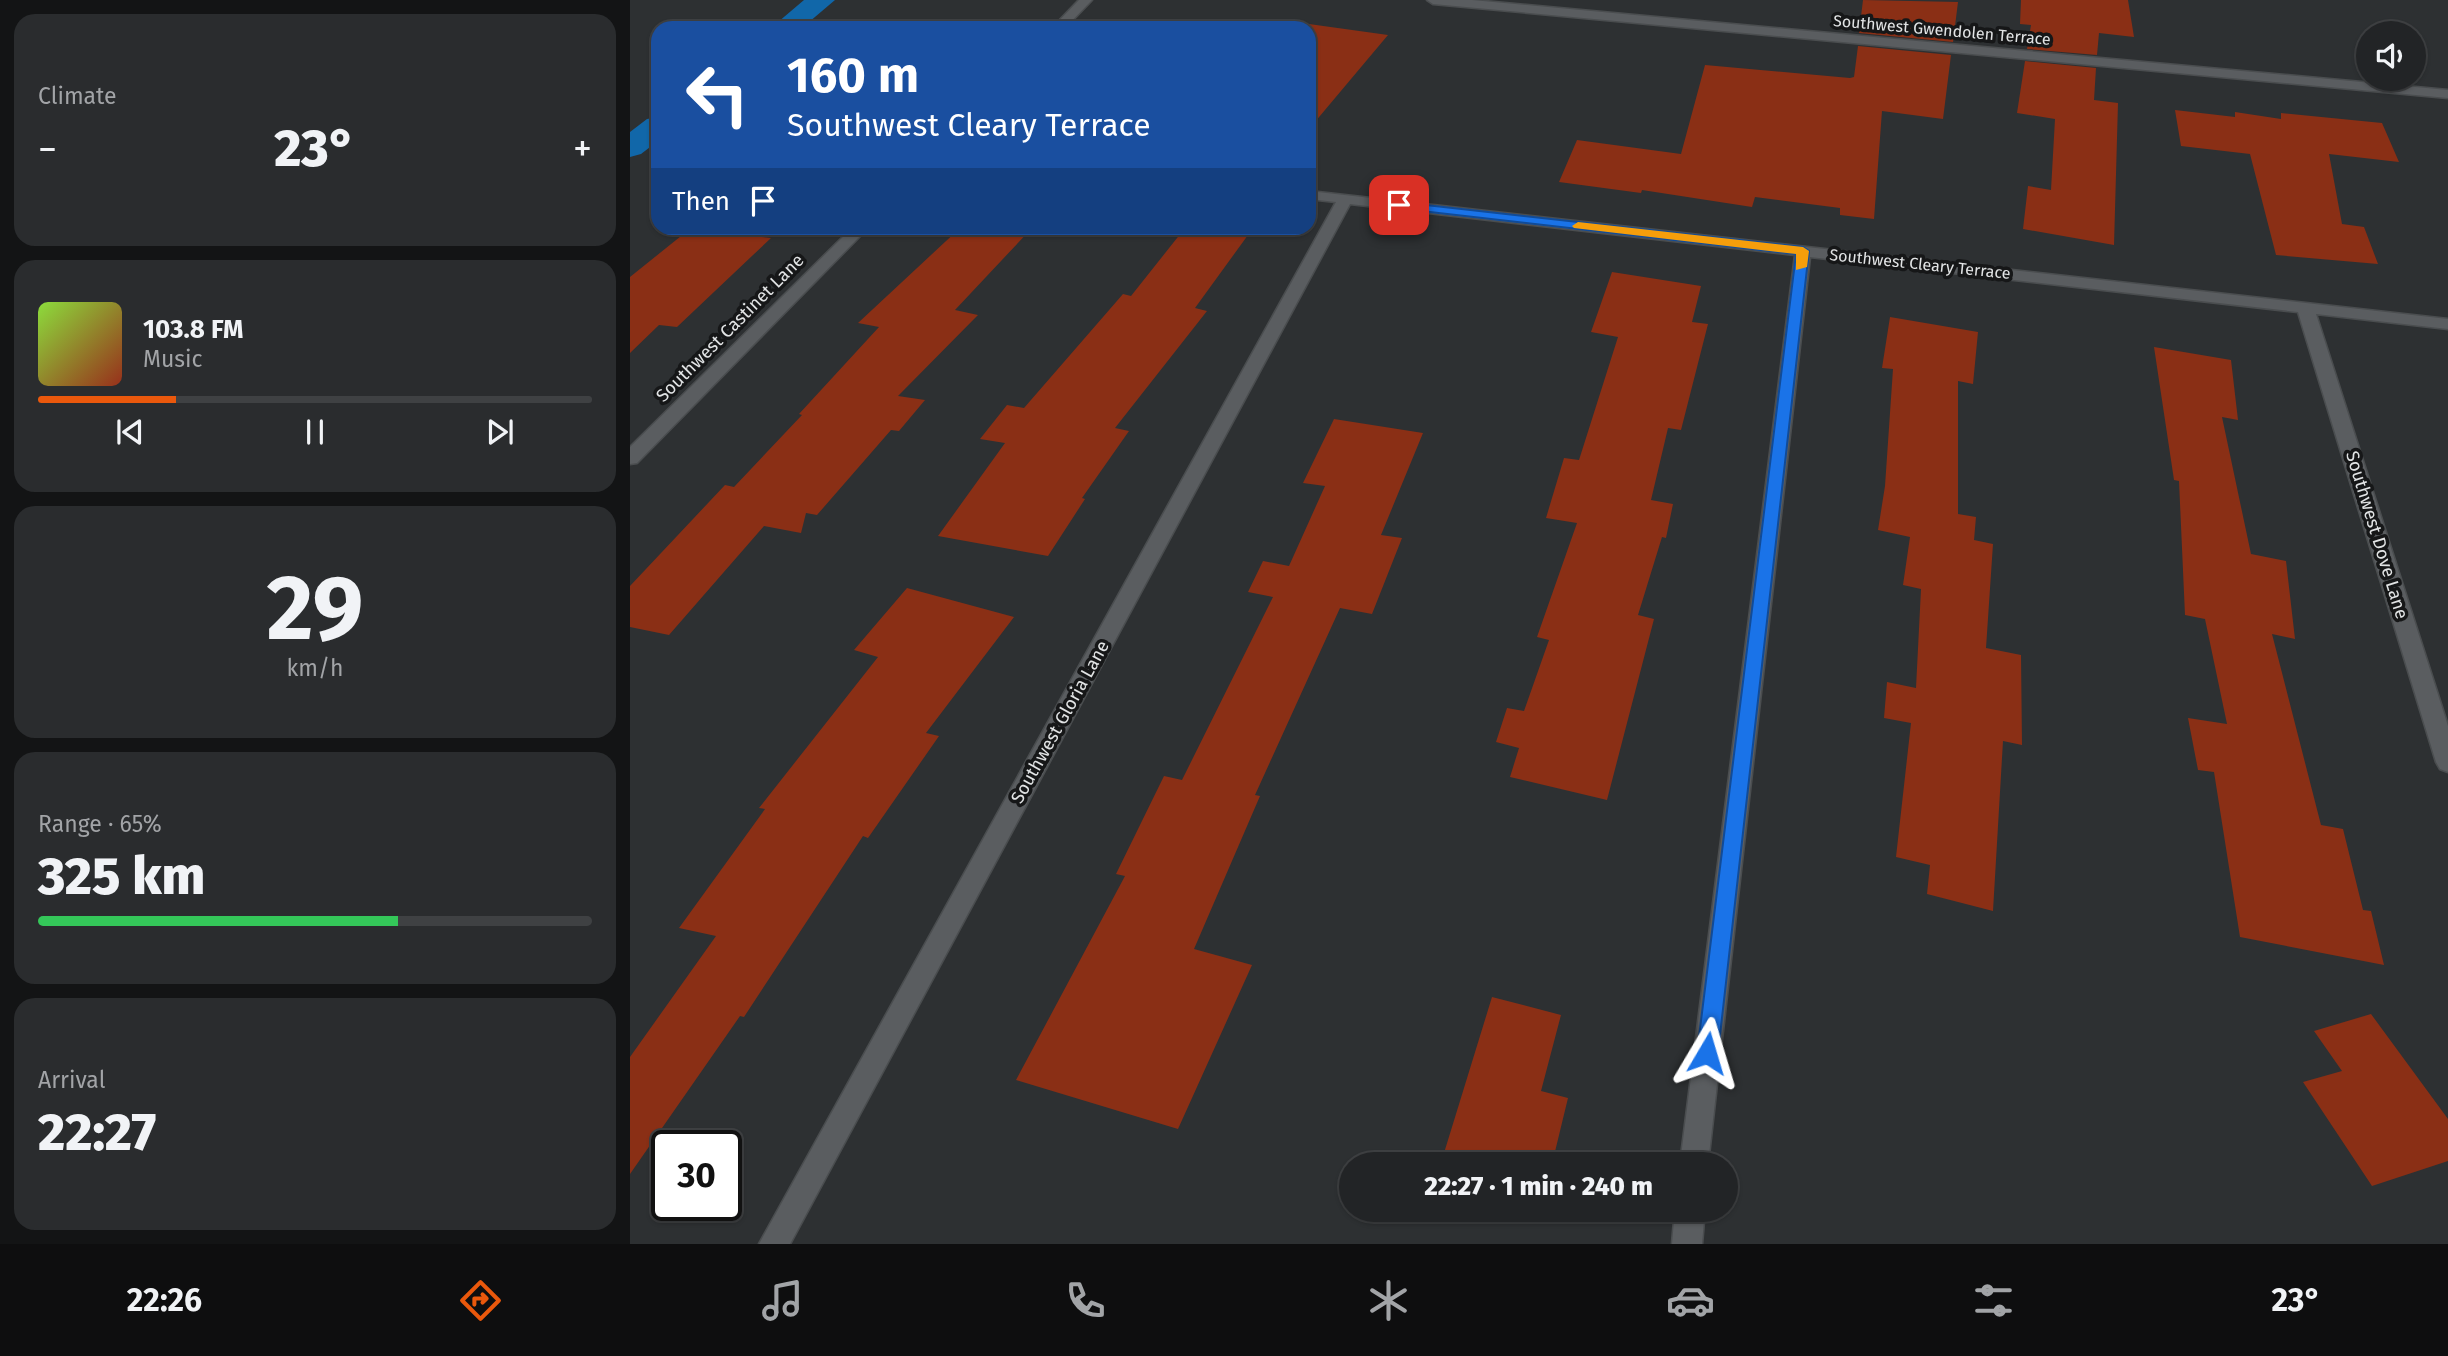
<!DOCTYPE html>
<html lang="en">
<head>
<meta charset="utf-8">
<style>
	:root { --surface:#222426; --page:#2a2c2e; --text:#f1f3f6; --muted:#a2a4a7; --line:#3f4143; --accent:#ea580c }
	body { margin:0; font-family:"Fira Sans",sans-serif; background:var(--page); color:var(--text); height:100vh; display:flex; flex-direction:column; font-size:26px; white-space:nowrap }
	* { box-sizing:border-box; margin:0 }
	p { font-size:23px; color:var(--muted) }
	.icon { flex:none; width:38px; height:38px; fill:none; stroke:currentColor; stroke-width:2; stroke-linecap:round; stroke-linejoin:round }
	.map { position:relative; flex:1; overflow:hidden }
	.drawer { display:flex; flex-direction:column; gap:14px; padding:14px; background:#131415; width:630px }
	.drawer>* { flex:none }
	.hud { position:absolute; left:21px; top:21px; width:665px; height:214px; border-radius:21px; box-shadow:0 2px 5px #0004,0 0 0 2px var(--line); background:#1a4fa0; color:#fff; overflow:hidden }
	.controls { position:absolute; left:1726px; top:21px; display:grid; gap:14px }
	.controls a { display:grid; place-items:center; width:70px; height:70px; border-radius:50%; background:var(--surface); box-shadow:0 2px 5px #0004,0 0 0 2px var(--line); font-size:35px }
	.speed { position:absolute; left:21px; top:1130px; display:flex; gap:14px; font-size:35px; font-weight:700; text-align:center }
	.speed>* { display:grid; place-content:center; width:91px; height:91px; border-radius:50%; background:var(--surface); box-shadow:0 2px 5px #0004,0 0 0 2px var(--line); line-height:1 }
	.speed .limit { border:4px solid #111; border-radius:10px; background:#fff; color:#111 }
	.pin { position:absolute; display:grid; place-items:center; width:60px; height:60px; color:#fff; margin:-30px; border-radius:14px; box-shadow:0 4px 10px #0006 }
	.me { position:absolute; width:77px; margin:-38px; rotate:7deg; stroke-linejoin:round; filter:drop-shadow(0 0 5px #0008) }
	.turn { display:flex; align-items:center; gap:24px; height:147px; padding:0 21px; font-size:32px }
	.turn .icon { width:91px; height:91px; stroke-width:2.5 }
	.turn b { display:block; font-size:49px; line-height:60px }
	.then { display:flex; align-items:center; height:66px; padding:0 21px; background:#0003; gap:14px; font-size:26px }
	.big { font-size:52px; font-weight:800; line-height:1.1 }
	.drawer .widget { flex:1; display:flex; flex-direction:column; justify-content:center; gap:10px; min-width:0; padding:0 24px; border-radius:21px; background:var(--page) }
	.drawer .dial { align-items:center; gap:0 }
	.dial b { font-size:91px; line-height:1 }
	.song { display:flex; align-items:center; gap:21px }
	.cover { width:84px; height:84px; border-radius:10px; background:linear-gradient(135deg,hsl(90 70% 55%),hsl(10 70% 35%)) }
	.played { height:7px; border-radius:4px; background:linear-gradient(90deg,var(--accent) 25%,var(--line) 25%) }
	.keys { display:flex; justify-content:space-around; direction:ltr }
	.heat { display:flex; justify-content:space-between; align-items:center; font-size:38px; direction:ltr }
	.charge { height:10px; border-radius:5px; background:linear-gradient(90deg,#34c759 65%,var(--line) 0) }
	.trip { position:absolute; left:709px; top:1152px; width:399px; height:70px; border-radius:35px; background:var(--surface); box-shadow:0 2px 5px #0004,0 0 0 2px var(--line); font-weight:800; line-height:70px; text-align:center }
	.menu { display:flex; height:112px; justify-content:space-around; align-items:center; background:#0e0e0f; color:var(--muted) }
	.menu .icon { width:49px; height:49px }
	.menu .current { color:var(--accent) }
	.menu b { font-size:32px; color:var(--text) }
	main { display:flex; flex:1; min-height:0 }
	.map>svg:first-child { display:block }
</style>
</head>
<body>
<main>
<section class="drawer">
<div class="widget"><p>Climate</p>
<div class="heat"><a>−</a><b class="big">23°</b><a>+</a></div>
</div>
<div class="widget">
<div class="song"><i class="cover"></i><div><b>103.8 FM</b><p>Music</p></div></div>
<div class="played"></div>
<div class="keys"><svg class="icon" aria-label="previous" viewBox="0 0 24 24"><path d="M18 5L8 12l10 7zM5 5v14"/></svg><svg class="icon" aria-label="pause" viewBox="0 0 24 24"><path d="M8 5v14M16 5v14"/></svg><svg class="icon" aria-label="next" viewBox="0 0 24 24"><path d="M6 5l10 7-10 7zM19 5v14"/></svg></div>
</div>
<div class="widget dial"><b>29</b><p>km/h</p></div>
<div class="widget"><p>Range · 65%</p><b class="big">325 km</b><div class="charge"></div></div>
<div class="widget"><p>Arrival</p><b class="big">22:27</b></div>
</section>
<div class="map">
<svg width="1818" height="1244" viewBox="0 0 1818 1244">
	<rect width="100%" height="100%" fill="#2d3032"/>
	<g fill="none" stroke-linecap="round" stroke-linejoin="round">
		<!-- canal -->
		<path fill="#1167a9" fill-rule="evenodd" d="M174 0H205L172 28H141Z
			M28 117V141L11 154 0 157V132L17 119Z"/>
	</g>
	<!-- building -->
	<path fill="#8a2f15" d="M1233 0 1328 2 1323 42 1229 33Z
		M1391 0H1498L1504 37 1469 33 1467 55 1397 49 1401 25 1390 24Z
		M679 24 758 35 679 129Z
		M1228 46 1321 55 1313 119 1252 111 1244 219 1210 215V208L1125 197 1122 207 1012 190 1011 193 929 182 947 140 1051 154 1075 65 1220 78 1224 77Z
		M1395 61 1466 68 1464 100 1488 103 1484 245 1393 229 1398 186 1421 190 1425 119 1387 113Z
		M1545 110 1605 117V112L1651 119V113L1752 123 1769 162 1699 154 1712 224 1734 227 1748 264 1646 255 1620 154 1551 146Z
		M61 228 141 238 47 327 29 325 0 353V277Z
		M330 228H402L325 310 348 315 268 396 295 400 269 431 261 430 187 515 176 513 171 533 134 526 39 635 0 627V586L95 485 104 487 172 415 169 414 249 327 228 323Z
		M555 228 618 235 565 308 577 311 485 428 499 431 452 498 455 499 418 556 308 536 375 443 350 439 377 405 394 408 493 294 501 296Z
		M982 272 1071 286 1062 322 1078 324 1051 430 1038 428 1021 500 1043 504 1036 538 1032 537 1008 615 1024 619 977 800 880 777 889 748 866 742 877 708 894 711 919 640 907 637 947 523 916 518 934 458 949 460 988 337 961 332Z
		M1260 317 1348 332 1343 384 1328 381V514L1346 517 1344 540 1363 544 1356 648 1391 655 1392 745 1373 741 1363 911 1297 894 1300 865 1266 857 1281 723 1254 718 1257 682 1286 688 1291 589 1273 585 1280 537 1248 530 1255 486 1263 369 1252 368Z
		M1524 347 1601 360 1608 420 1592 417 1621 554 1656 561 1665 639 1642 634 1691 825 1713 829 1733 910 1741 911 1754 965 1610 937 1584 772 1568 770 1558 718 1597 724 1575 619 1555 615 1549 481 1544 480Z
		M704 419 793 433 751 535 772 538 742 614 710 608 625 795 630 796 564 949 622 965 548 1129 386 1080 495 876 486 874 534 776 552 780 643 597 618 592 633 561 659 566 695 486 673 483Z
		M277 588 384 617 296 733 309 736 238 838 233 836 114 1017 110 1016 0 1174V1057L86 936 49 928 135 809 129 808 248 657 224 650Z
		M862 997 931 1015 911 1091 938 1098 922 1164H851L814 1153Z
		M1741 1014 1818 1119V1161L1742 1186 1673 1082 1712 1071 1684 1031Z"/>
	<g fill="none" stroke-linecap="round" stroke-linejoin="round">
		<!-- minor casing -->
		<g stroke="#4a4d4f" stroke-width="3">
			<path id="minor" d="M449 0H462L435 28H422Z
				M797 0H842L1818 90V98L803 4Z
				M679 191 1818 319V329L1686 314 1818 726V772L1810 769 1806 762 1668 312 1180 257 1078 1164H1050L1165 255 720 204 160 1244H129L706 202 679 199Z
				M222 228H238L7 463 0 464V447Z
				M1045 1209H1075L1072 1244H1042Z"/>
		</g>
		<!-- minor -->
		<use href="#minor" fill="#5a5d60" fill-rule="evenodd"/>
	</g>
	<!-- route -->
	<path fill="#1a73e8" stroke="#114b97" stroke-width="2" d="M769 202 1173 247 1179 251 1088 1053 1085 1060 1077 1063 1070 1060 1067 1053 1166 254 765 208 763 205Z"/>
	<!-- slow -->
	<path fill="#f59e0b" d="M948 222 1173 247 1179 251 1177 267 1166 270V254L944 228 942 226Z"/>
	<g text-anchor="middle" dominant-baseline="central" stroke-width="7" stroke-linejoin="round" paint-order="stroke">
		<!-- far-street labels -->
		<g font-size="16" fill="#e2e4e5" stroke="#161718">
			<text transform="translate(1312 30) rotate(5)">Southwest Gwendolen Terrace</text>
			<text transform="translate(1290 264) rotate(6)">Southwest Cleary Terrace</text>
		</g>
		<!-- street labels -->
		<g font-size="18" fill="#e2e4e5" stroke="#161718">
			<text transform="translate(100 328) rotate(-45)">Southwest Castinet Lane</text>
			<text transform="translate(1747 535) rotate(73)">Southwest Dove Lane</text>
			<text transform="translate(430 722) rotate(-61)">Southwest Gloria Lane</text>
		</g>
	</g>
</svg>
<div class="controls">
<a><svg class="icon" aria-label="sound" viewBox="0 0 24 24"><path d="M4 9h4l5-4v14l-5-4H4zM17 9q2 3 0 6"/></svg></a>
</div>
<div class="speed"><div class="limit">30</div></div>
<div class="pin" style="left:769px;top:205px;background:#d93025"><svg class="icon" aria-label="arrive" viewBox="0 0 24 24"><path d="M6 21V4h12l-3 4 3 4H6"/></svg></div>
<svg class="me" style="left:1077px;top:1053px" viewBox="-20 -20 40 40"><path d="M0-17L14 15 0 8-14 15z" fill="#1a73e8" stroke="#fff" stroke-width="4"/></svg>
<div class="trip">22:27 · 1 min · 240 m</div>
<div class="hud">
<div class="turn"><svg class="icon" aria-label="left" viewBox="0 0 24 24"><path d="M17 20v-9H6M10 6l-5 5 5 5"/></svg><div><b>160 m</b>Southwest Cleary Terrace</div></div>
<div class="then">Then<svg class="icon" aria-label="arrive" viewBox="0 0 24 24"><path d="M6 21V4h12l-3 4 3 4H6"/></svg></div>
</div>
</div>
</main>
<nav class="menu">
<b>22:26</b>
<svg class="icon current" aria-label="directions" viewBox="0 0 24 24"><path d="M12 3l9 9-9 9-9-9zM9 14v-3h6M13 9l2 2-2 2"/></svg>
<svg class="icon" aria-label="music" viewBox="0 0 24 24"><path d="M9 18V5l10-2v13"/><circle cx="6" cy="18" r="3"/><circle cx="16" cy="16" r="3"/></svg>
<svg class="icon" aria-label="phone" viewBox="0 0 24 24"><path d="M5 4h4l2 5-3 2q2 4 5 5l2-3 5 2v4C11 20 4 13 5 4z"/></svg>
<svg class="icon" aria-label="climate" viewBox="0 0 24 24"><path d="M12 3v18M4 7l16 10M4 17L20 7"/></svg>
<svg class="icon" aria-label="car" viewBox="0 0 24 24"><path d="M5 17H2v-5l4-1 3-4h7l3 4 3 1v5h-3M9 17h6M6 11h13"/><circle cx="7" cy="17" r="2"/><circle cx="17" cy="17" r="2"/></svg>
<svg class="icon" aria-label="filters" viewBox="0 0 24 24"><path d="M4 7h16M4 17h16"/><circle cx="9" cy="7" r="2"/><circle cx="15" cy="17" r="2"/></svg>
<b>23°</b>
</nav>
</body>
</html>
